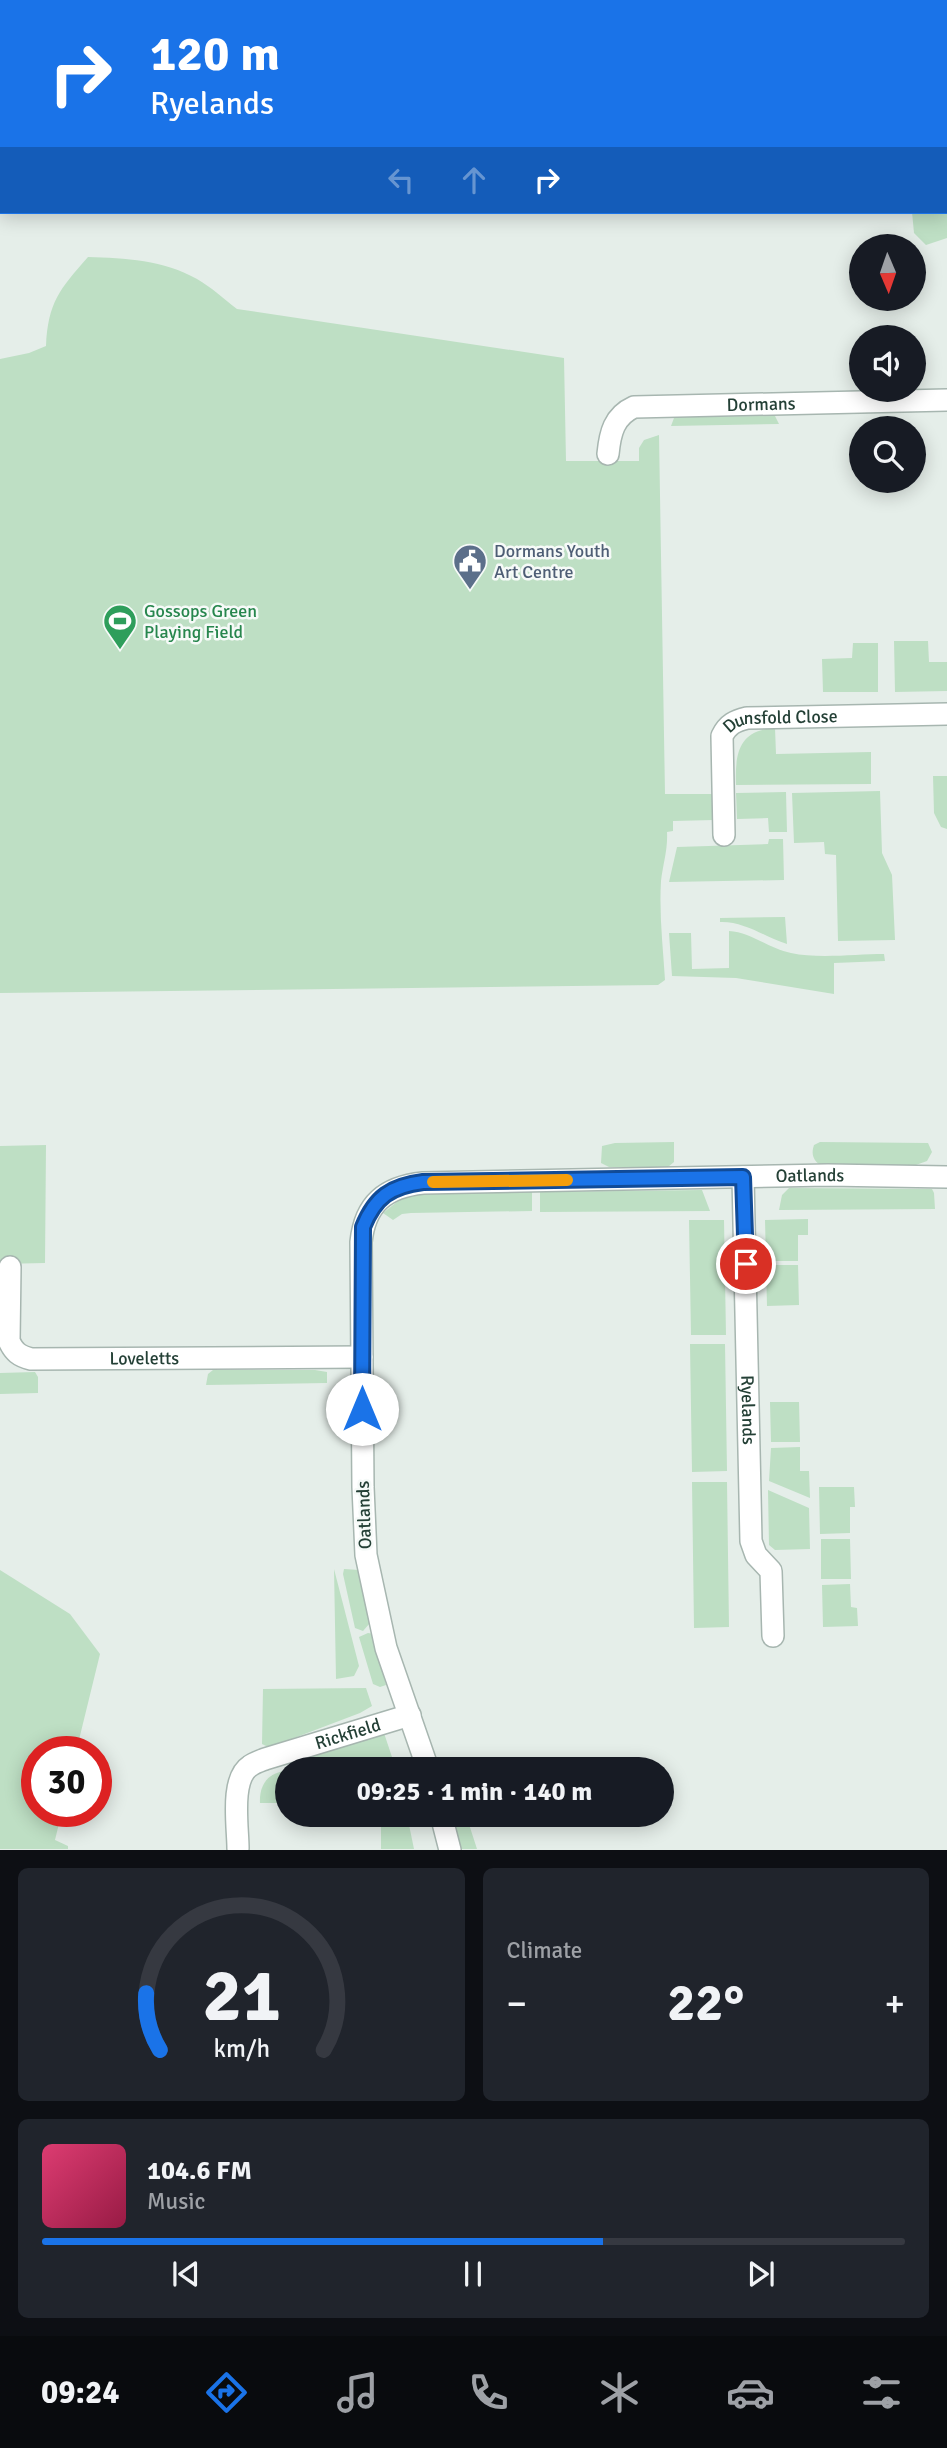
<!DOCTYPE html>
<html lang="en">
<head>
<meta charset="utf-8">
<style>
	:root { --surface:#171b24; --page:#20242c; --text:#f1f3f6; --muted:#9ea1a6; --line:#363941; --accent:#1a73e8 }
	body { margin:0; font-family:Signika,sans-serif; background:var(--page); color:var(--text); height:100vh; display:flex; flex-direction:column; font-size:26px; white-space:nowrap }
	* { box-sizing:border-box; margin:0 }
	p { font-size:23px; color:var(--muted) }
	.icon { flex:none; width:38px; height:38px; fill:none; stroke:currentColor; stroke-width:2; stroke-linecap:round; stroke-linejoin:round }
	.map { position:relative; height:1850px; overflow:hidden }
	.sheet { display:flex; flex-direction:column; gap:18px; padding:18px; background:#0d0f14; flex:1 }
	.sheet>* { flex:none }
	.banner { position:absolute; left:0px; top:0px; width:948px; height:214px; box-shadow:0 4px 18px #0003; background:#1a73e8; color:#fff; overflow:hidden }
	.needle { width:46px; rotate:178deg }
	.fabs { position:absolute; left:849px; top:234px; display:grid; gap:14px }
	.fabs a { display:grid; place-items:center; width:77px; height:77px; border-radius:50%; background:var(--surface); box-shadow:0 4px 18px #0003; font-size:35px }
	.speed { position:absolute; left:21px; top:1736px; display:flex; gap:14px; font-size:35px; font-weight:700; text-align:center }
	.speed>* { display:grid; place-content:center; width:91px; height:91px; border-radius:50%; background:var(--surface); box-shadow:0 4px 18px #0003; line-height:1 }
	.speed .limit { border:10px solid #d22; background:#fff; color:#111 }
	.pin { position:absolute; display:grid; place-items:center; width:60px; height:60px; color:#fff; margin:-30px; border:4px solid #fff; border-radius:50%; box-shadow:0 2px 7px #0007 }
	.me { position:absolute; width:77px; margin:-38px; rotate:0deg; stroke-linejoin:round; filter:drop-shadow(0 0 5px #0008) }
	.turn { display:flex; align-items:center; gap:24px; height:147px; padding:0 35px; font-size:32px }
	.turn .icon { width:91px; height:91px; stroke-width:2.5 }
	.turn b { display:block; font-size:49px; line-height:60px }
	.lanes { display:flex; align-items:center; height:66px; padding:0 35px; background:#0003; justify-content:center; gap:35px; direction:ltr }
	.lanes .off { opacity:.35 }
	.big { font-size:52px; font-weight:700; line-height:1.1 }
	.sheet .widget { flex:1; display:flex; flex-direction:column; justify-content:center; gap:10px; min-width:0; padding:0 24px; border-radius:10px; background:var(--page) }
	.sheet .dial { align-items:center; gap:0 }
	.dial svg { height:182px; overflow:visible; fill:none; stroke:var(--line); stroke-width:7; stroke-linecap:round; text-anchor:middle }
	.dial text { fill:var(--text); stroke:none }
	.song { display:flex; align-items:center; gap:21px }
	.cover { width:84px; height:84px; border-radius:10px; background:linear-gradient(135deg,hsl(340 70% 55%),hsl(340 70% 35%)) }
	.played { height:7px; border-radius:4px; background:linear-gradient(90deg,var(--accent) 65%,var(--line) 65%) }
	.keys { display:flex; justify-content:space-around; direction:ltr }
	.heat { display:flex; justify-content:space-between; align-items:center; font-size:38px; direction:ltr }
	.sheet .tiles { flex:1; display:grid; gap:18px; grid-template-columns:1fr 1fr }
	.widget:last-child { grid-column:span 2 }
	.trip { position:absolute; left:275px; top:1757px; width:399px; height:70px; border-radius:35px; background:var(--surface); box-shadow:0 4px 18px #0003; font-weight:700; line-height:70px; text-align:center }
	.tab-bar { display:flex; height:112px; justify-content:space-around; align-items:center; background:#090b0e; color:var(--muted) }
	.tab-bar .icon { width:49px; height:49px }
	.tab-bar .current { color:var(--accent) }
	.tab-bar b { font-size:32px; color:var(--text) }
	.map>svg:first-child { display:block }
</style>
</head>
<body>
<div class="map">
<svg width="947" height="1850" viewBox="0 0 947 1850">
	<rect width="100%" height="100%" fill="#e5eee9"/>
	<!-- green -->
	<path fill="#bedfc4" d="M947 115V238L926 245 914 233 912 212H947Z
		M88 257C125 258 164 260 197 279 211 287 224 299 237 309L564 358 566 461H639V448L644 440 659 435 665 794H712L714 820 673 821V831L667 832C668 849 663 864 661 881 659 914 663 947 665 980L658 985 0 993V359L29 353 46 346C48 302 60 289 88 257Z
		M775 416 779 424 671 426 674 418 680 417Z
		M894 641H928L929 662H947V691L895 692Z
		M853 643H878V692H823L822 659 852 658Z
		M775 728 776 754 871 752V784L736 785C735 754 738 730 775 728Z
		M933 776H947V829L941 827 934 813Z
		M880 791 882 853 892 875 895 940 838 941 836 855 825 854 824 842 794 843 792 793Z
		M786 792 787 832H769L768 818 737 819 736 793Z
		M769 839H783L784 880 669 882 677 847 768 844Z
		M785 917 787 944C765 937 744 921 720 922V918Z
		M729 931C751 932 769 949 791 953 818 959 856 954 884 954L885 961 834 963V994L736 978 672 976 669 933H691L692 969 729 968Z
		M674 1142V1162L668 1167H609L601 1163 602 1146 615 1143Z
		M820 1142 928 1143 932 1152 927 1161 913 1166 820 1165C813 1160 811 1154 814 1145Z
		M46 1145 45 1263 0 1264V1146Z
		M789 1188 932 1189 934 1193 935 1209 779 1210 782 1195Z
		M702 1190 710 1211 540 1212V1192Z
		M532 1192V1211L411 1213 402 1214 393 1220 383 1213 403 1197 417 1193Z
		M808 1219V1235H798V1261H766L765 1220Z
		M689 1220H724L726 1335H691Z
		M766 1265H798L799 1305 767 1306Z
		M690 1344H725L727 1471 692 1472Z
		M213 1370H315L327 1372V1383L206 1385 208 1374Z
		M35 1372 38 1377V1393L0 1394V1373Z
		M770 1402H799L800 1442H771Z
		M800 1447V1471H809L810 1498 769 1481 771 1448Z
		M692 1482H727L729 1627 694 1628Z
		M819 1487H854L855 1507H850V1533L820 1534Z
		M768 1490 809 1508 810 1549 775 1550 769 1545Z
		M821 1539H850L851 1579H821Z
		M334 1569 359 1666 354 1676 336 1679Z
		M344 1569 359 1570 370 1623 363 1631 355 1628 343 1574Z
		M0 1570 70 1614 100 1654 76 1752H37V1811H62L55 1840 68 1846V1849H0Z
		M850 1584 851 1607 857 1608 858 1626 823 1627 822 1585Z
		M368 1633 374 1634 386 1685 380 1687 373 1684 359 1637Z
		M366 1688 372 1706 360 1713 273 1746H266L262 1744 263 1689Z
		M384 1733 393 1760 292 1761Z
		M287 1771V1803H260C259 1785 268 1772 287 1771Z
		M381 1815H407L414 1849H381Z
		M451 1815H466L477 1849H461Z"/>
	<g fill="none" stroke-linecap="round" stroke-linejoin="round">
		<!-- minor casing -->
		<g stroke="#a7b6b0" stroke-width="24">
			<g id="minor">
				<path d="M280 0 287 2"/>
				<path d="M758 2 771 0"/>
				<path id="s1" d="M608 454C610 433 614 416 634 407L947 400"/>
				<path id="s2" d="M724 835 722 736C728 724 735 721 747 718L947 714"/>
				<path id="s3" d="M743 1177 751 1541 756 1555 771 1571 773 1636"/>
				<path id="s4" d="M10 1267 9 1341C14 1352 19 1356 31 1359L362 1357"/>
				<path id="s5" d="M428 1769 386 1648 366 1555 363 1487 361 1242C365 1204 385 1187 423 1183L828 1175 947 1177"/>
				<path d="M441 1815 450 1850"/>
				<path id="s6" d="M238 1848C238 1827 230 1779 250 1766 254 1763 260 1761 265 1759L410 1715"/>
			</g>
		</g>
		<!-- minor -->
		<use href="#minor" stroke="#fff" stroke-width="21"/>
	</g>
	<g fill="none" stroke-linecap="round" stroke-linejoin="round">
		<!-- route casing -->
		<g stroke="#114b97" stroke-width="18">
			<path id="route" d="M362 1409 363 1227C375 1197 391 1186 423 1182L743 1177 746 1264"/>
		</g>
		<!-- route -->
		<use href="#route" stroke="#1a73e8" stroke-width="12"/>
		<!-- slow -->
		<path stroke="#f59e0b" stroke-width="12" d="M433 1182 567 1180"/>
	</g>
	<!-- icons -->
	<defs>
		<g id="civic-pin" transform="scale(1.75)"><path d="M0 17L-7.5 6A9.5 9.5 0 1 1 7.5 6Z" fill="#5c6f8a" stroke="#f6faf8"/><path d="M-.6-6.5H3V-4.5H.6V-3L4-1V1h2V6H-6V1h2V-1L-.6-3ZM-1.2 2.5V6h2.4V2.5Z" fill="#fff"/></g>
		<g id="stadium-pin" transform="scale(1.75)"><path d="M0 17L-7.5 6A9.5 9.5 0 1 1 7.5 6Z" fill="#2e9e5b" stroke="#f6faf8"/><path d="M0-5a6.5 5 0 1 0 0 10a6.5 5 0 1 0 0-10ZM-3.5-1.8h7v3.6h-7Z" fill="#fff"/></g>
	</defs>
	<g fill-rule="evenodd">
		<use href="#civic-pin" x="470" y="561"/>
		<use href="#stadium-pin" x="120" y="621"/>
	</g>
	<g text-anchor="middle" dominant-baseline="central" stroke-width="5" stroke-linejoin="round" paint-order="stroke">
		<!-- street labels -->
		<g font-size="18" fill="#244036" stroke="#f6faf8">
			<text stroke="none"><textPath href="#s1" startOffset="184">Dormans</textPath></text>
			<text stroke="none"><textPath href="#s2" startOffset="164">Dunsfold Close</textPath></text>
			<text stroke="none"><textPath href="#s5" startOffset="1018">Oatlands</textPath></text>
			<text stroke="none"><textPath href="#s4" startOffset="217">Loveletts</textPath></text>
			<text stroke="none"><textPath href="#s3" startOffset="233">Ryelands</textPath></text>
			<text transform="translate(364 1515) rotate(-92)">Oatlands</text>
			<text stroke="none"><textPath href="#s6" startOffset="189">Rickfield</textPath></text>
		</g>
		<!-- service labels -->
		<g font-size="18" fill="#4e5e75" stroke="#f6faf8" text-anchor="start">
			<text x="494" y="551">Dormans Youth<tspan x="494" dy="21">Art Centre</tspan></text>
		</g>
		<!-- leisure labels -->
		<g font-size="18" fill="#27864d" stroke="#f6faf8" text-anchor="start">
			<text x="144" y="611">Gossops Green<tspan x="144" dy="21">Playing Field</tspan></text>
		</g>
	</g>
</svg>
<div class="fabs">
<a><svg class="needle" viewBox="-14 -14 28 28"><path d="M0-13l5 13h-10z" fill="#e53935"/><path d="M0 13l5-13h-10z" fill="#9ea1a6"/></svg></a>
<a><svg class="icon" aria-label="sound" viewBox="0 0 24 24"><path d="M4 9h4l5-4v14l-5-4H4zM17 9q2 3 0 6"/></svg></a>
<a><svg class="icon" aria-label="search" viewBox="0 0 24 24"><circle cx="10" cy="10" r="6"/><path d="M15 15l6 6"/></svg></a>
</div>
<div class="speed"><div class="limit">30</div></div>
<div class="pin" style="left:746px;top:1264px;background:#d93025"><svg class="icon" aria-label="arrive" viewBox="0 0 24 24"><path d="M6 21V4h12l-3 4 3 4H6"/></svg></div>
<svg class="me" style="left:362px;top:1409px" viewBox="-20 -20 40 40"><circle r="19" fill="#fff"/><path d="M0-13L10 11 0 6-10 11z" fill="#1a73e8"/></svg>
<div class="trip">09:25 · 1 min · 140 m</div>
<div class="banner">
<div class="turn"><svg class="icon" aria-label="right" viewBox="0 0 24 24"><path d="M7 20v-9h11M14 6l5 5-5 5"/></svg><div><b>120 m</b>Ryelands</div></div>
<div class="lanes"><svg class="icon off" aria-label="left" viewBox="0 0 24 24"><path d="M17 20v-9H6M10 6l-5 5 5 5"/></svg><svg class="icon off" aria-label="ahead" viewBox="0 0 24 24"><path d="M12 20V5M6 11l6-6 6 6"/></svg><svg class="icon" aria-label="right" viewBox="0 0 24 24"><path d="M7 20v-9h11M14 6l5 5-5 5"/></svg></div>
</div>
</div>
<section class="sheet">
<div class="tiles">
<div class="widget dial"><svg viewBox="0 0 100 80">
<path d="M14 69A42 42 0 1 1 86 69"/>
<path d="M14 69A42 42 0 0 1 8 44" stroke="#1a73e8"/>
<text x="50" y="56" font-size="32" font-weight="700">21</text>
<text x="50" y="72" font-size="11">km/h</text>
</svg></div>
<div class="widget"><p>Climate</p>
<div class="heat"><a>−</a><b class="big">22°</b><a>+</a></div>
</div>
<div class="widget">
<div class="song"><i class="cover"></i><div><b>104.6 FM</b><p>Music</p></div></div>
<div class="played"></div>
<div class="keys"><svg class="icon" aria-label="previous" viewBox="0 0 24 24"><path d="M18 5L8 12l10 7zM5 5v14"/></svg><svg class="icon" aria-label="pause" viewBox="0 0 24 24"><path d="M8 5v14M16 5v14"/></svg><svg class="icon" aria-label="next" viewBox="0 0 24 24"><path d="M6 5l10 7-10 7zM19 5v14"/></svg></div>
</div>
</div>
</section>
<nav class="tab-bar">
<b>09:24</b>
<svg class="icon current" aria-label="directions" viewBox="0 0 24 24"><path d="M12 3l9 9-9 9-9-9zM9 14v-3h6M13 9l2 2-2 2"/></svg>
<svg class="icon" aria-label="music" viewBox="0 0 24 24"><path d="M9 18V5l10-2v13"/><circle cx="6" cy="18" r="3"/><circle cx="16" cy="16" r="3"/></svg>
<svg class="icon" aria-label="phone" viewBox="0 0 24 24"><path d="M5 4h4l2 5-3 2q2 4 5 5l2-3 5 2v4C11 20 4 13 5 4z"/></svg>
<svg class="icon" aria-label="climate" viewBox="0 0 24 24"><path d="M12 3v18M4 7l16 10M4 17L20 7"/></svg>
<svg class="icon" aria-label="car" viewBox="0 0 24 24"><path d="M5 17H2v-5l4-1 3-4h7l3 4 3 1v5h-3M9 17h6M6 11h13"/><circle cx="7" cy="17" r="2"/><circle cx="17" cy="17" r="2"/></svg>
<svg class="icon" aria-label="filters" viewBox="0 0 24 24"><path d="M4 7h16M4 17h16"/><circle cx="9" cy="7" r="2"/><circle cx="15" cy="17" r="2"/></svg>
</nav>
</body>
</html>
